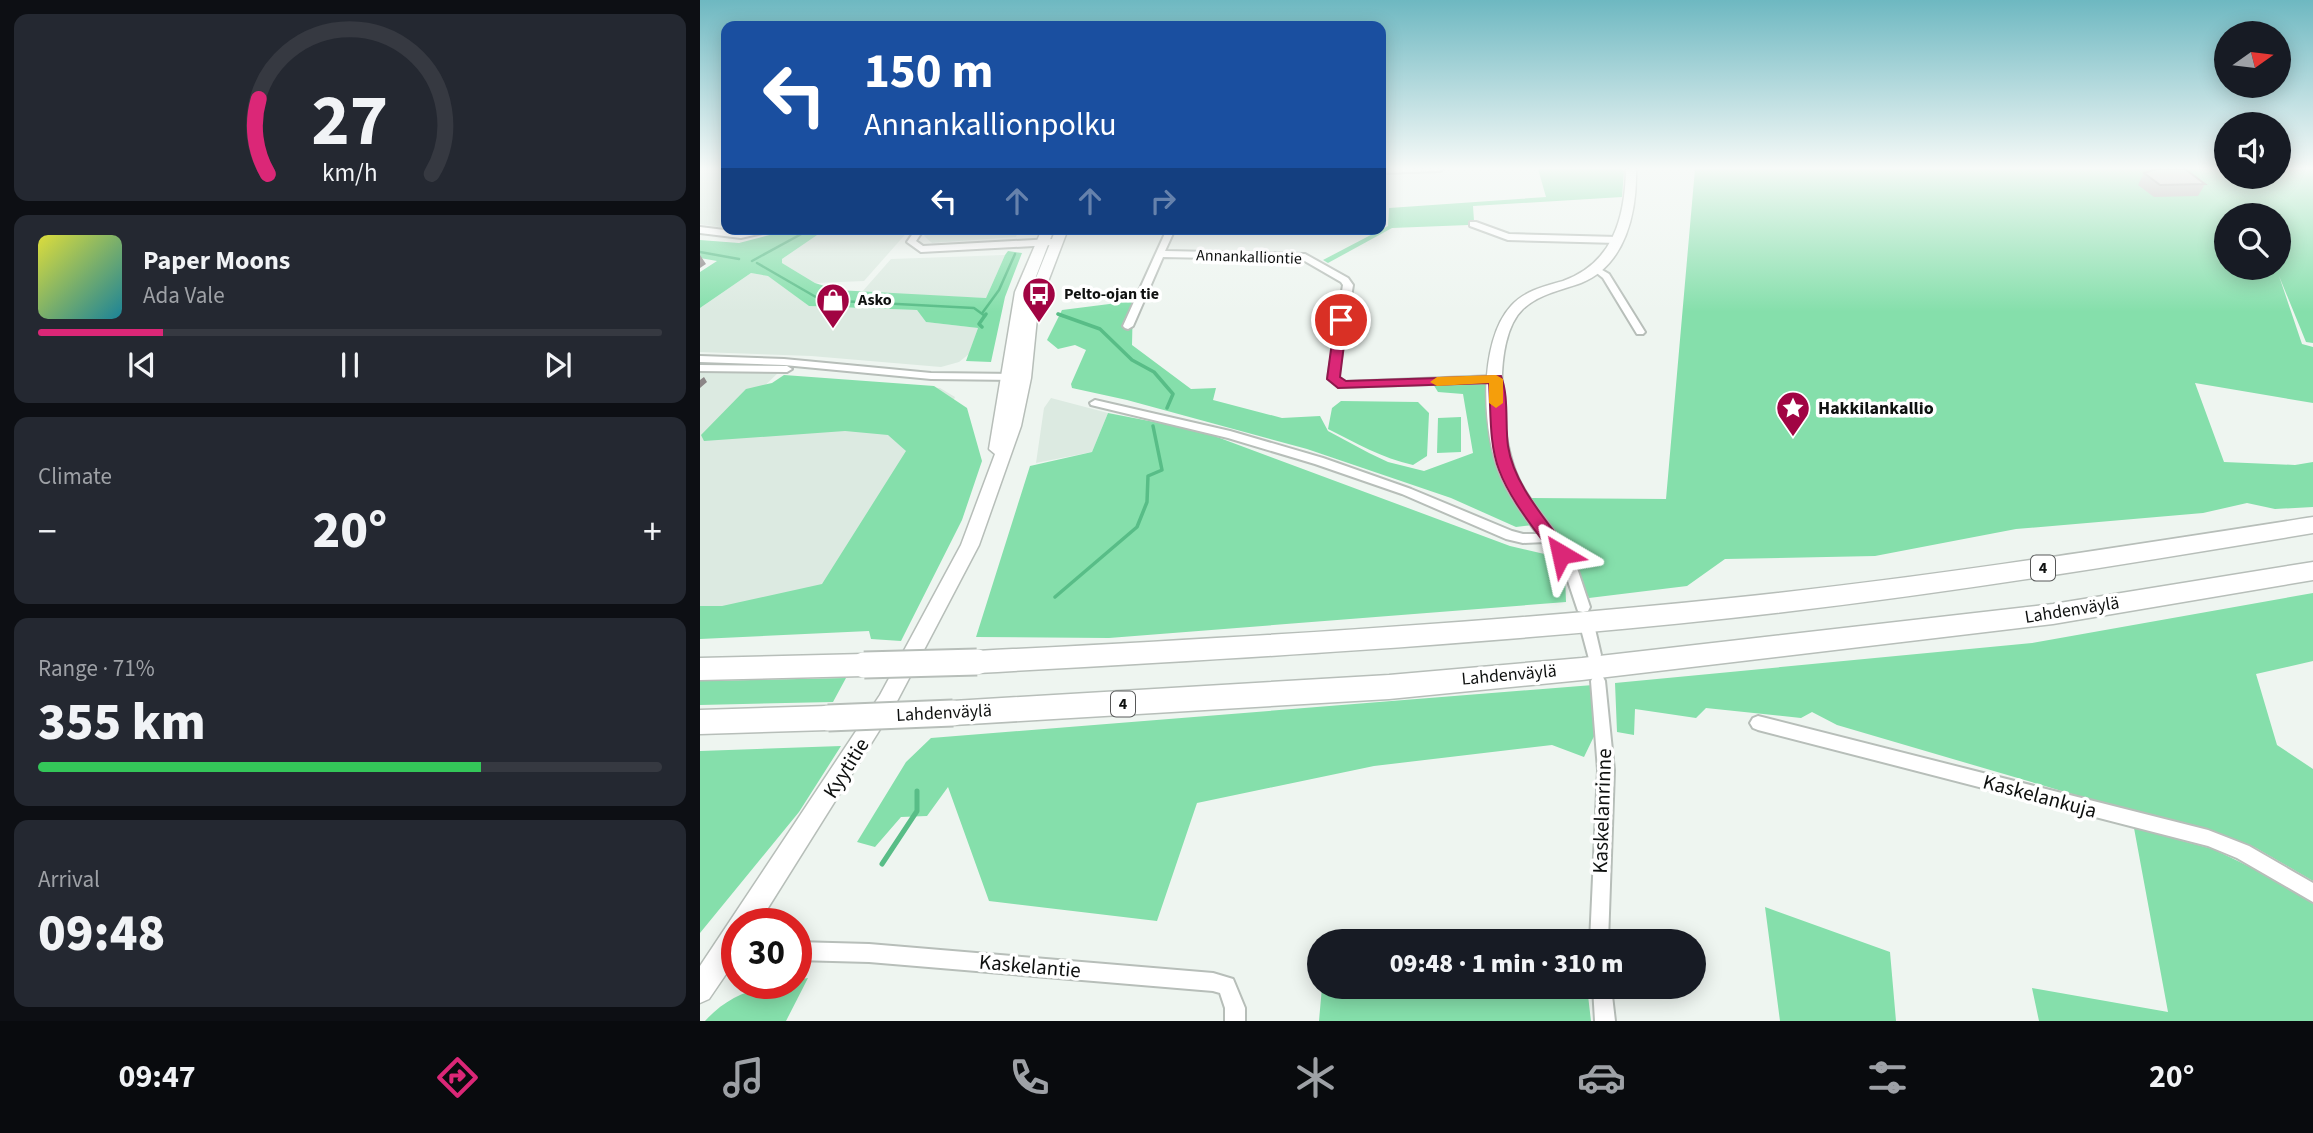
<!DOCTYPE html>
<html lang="en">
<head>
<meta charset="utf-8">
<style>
	:root { --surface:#171b24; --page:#242831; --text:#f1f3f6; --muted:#9ea1a6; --line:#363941; --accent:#db2777 }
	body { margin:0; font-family:"Source Sans 3",sans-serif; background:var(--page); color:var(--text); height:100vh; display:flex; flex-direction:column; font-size:26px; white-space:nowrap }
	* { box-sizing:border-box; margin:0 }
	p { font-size:23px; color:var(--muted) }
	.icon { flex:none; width:38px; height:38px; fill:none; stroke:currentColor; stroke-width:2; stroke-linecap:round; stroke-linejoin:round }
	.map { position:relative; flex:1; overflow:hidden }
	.sheet { display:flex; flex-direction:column; gap:14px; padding:14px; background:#0d0f14; width:700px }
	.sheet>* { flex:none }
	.guide { position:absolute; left:21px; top:21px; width:665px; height:214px; border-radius:14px; box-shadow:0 4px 18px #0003; background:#1a4fa0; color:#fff; overflow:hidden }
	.needle { width:46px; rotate:76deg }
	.controls { position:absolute; left:1514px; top:21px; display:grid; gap:14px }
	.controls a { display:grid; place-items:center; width:77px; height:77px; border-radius:50%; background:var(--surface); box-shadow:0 4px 18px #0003; font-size:35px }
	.speed { position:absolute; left:21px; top:908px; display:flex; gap:14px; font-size:35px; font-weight:700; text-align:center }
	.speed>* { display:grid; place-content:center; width:91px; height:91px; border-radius:50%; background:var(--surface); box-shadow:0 4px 18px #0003; line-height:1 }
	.speed .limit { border:10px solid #d22; background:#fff; color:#111 }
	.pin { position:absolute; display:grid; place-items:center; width:60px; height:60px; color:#fff; margin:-30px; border:4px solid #fff; border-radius:50%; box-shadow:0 2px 7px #0007 }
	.me { position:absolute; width:77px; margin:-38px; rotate:324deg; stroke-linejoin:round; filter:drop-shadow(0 0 5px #0008) }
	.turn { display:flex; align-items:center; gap:24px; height:147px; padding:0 28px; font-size:32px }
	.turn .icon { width:91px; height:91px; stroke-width:2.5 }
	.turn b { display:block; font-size:49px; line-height:60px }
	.lanes { display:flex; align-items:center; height:66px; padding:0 28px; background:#0003; justify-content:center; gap:35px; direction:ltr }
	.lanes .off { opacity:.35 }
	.big { font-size:52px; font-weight:800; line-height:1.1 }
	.sheet .card { flex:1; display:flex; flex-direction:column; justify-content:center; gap:10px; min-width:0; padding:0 24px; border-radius:14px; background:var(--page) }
	.sheet .dial { align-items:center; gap:0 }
	.dial svg { height:182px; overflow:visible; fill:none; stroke:var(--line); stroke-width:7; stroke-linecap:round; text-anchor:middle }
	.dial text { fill:var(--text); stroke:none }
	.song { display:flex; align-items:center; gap:21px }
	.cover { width:84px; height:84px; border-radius:10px; background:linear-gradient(135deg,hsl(60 70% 55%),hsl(190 70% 35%)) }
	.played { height:7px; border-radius:4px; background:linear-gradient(90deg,var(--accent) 20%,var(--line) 20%) }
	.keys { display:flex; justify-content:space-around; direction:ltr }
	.heat { display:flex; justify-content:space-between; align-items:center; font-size:38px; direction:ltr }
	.charge { height:10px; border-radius:5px; background:linear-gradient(90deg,#34c759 71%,var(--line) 0) }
	.trip { position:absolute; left:607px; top:929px; width:399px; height:70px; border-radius:35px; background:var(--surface); box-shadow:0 4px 18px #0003; font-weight:800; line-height:70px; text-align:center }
	.tabs { display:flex; height:112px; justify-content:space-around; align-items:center; background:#090b0e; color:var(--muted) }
	.tabs .icon { width:49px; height:49px }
	.tabs .on { color:var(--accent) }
	.tabs b { font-size:32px; color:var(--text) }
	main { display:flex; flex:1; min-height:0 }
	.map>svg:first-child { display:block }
</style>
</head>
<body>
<main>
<section class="sheet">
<div class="card dial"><svg viewBox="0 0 100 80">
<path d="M14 69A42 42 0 1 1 86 69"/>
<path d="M14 69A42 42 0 0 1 10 36" stroke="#db2777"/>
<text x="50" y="56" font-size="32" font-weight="700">27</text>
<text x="50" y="72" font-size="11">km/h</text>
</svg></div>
<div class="card">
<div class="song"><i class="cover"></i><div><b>Paper Moons</b><p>Ada Vale</p></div></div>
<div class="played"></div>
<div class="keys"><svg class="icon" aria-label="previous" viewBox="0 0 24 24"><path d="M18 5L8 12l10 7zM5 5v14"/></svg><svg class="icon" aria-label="pause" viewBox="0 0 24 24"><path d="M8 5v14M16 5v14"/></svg><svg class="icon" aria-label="next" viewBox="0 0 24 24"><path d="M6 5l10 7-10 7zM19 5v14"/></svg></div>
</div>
<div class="card"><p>Climate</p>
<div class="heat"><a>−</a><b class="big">20°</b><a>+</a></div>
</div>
<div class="card"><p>Range · 71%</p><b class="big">355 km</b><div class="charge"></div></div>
<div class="card"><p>Arrival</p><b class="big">09:48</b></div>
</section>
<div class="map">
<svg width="1613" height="1021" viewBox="0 0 1613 1021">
	<rect width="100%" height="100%" fill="#eef5f0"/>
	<!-- built -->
	<path fill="#dceae1" d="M0 169H26V228L0 224Z
		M126 229H210L164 281 115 283 82 263V259Z
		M229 229H319L316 237 232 243 224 236Z
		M305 255 286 298 161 293 191 259Z
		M51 273 69 276 109 306 217 310 226 322 278 328 269 354 259 362 241 367 111 356 0 352V308Z
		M0 372 78 373 20 428 182 383 240 388 255 397 172 599 0 609Z
		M351 398 408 413 392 452 336 463 344 408Z"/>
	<!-- green -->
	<path fill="#85dfab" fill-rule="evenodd" d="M838 169H921L924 171 922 197 773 206 774 221 768 225 692 228 628 263 623 260 688 226 689 208 846 197Z
		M995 169H1526V177H1578L1579 169H1613V343L1606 342 1579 276 1602 344 1613 347V403L1495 383 1524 462 1595 465 1613 462V507L1575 509 1547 503 1503 513 1316 529 1175 556 1025 559 987 586 889 598 868 554 831 498 966 499ZM1526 215H1578V268H1526Z
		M92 229H126L82 259V263L115 283 137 290 286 298 305 255 308 251 322 253 305 297 291 362 266 361 278 328 226 322 217 310 109 306 68 276 51 273 0 308V272L17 261 0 258V240L39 243Z
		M433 301 432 345 491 389 516 388 513 400 582 418 620 416 628 431 669 453 688 462 724 471 773 453 763 394 738 392 733 384 788 382 795 453 833 525 816 527 751 498 607 449 427 400 372 388 371 384 386 350 375 345 358 349 347 340 362 310Z
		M84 375 234 386 267 408 282 461 262 520 201 641 171 639 169 631 0 639V606H22L122 584 206 451 188 435 145 431 4 441 1 435 46 389 72 383Z
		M641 401 718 402 729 413 727 456 713 465C682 458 656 443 628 429L632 408Z
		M408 413 501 431 810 546 853 556 865 575 866 602 409 638 276 637 330 466 392 452Z
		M761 417V452L737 453 738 418Z
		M1613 593V661L1556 674 1577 745 1613 769V881L1556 848 1137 725 1112 712 1101 718 1006 708 996 718 935 709 934 735 917 732 915 683 1332 643Z
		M146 678 133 702 0 705V681Z
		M893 685 897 730 884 757 852 745 674 766 497 803 457 921 289 901 248 787 227 816 201 817 175 847 157 842 206 762 231 738Z
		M141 746 99 812 0 933V751Z
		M1434 828 1513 849 1575 879 1613 902V1021H1339L1332 988 1468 1012Z
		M1065 907 1190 952 1196 1021H1080Z
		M108 978 86 1021H5C29 994 61 984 96 984V980Z
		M622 987H887L891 1021H619Z"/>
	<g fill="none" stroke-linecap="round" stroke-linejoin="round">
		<!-- stream-far2 -->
		<path stroke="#58bd87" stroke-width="2.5" d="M0 252 39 259
			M52 261 105 232
			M57 263 121 300 274 308 285 316
			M283 312 299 290 315 254
			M358 314 363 316"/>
		<!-- stream-far1 -->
		<path stroke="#58bd87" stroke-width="3.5" d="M358 314 400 329 432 360 454 372 473 394 467 408
			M282 327 279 324 286 314
			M355 597 437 527 447 502 448 476 462 470 453 426"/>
		<!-- stream -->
		<path stroke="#58bd87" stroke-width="5" d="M182 864 217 811V791"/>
		<!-- street casing -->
		<g stroke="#b7beb9" stroke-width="4">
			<path id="street" d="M681 169H743L740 171 681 173Z
				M770 222H776L809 234 917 237 921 240 917 243 808 240 770 226Z
				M0 227 41 232 60 229H80L41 238 0 233Z
				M216 229H224L216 241 223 246 352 239 356 242 352 245 221 252 207 242Z
				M467 229H475L465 251 605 254 648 278 653 285 638 377 645 382 796 376 801 379 796 382 639 387 628 378 643 285 641 282 603 260 463 257 433 326 428 329 425 328 423 326Z
				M897 267 909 274 945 332 943 334H937L903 278 893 270Z
				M0 356 84 359 231 373 317 374 322 377 317 380 231 379 84 365 0 362Z
				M0 365 87 366 92 369 87 372 0 371Z
				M395 400 530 431 623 458 711 489 812 531 823 534H853L877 568 890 607 888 611 883 612 878 611 864 569 846 542 823 543 806 539 702 494 615 464 528 438 391 405 390 403Z
				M888 623 893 625 895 629 901 655 899 659 894 661 889 659 881 629 883 625Z
				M898 675 903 677 905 681 914 770 908 942H890L898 770 891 681 893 677Z
				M1058 716 1508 830 1549 846 1613 883V902L1537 858 1508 846 1058 730 1053 728 1050 723 1053 718Z
				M96 942 169 944 513 973 533 979 545 1008V1021H525V1008L520 993 513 991 169 962 96 960Z
				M893 987H911L915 1021H895Z"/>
		</g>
		<!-- secondary casing -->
		<g stroke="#b7beb9" stroke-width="3">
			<path id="secondary" d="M926 169H936C937 212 926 265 881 283 862 290 839 294 823 309 790 340 801 442 819 479 829 501 846 517 858 537L855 542H843C827 520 810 499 800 475 782 432 778 342 811 306 824 291 845 286 863 281 913 263 925 218 926 169Z
				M342 229H354L327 300 356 229H368L338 308 331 378 321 426 279 545 194 707 58 924H37V958L9 999 0 1003V966L180 695 261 545 295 454 289 449 315 292Z"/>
		</g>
		<!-- highway casing -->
		<g stroke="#b7beb9" stroke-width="3">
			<path id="highway" d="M1613 517V533C1420 565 1226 597 1031 618 781 645 529 659 277 673L268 670 264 662 268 654 277 651C529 638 781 624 1031 598 1226 578 1420 547 1613 517Z
				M1613 562V580L1353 624 882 680 689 699 253 725 243 722 239 713 243 704 253 701 689 675 882 658 1353 604Z
				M164 654 173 657 177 665 173 673 164 676 0 680V658Z
				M128 706 138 709 142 718 138 727 128 730 0 734V710Z"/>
		</g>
		<!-- street -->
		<use href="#street" fill="#fff" fill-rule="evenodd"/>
		<!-- secondary -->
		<use href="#secondary" fill="#fff" fill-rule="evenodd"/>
		<!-- highway -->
		<use href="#highway" fill="#fff" fill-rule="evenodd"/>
		<!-- highway-bridge casing -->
		<g stroke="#b7beb9" stroke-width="29" stroke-linecap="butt">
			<path id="highway-bridge" d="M164 665 277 662
				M128 718 253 713"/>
		</g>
		<!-- highway-bridge -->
		<use href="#highway-bridge" stroke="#fff" stroke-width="25"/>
	</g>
	<!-- wall -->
	<path fill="#aca5a6" d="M1450 169H1485L1505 184 1498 196 1454 197 1438 185 1444 173 1449 172Z"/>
	<!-- shaded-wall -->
	<path fill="#8c8687" d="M0 255 6 264 0 268Z
		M4 377 7 382 0 388V380Z"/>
	<!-- building -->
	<path fill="#c8c0c1" stroke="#8c8687" stroke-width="2" d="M1456 169H1485L1505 184 1460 185 1444 173Z"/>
	<!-- sky -->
	<linearGradient id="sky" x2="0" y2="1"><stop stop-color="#6eb8c1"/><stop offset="0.54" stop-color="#f7faf8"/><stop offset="1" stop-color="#f7faf8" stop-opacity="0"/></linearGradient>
	<rect width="1613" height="312" fill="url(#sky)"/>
	<!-- route -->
	<path fill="#db2777" stroke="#8e194d" stroke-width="2" d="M641 316 647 320 640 377 646 381 801 376C809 396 805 425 808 446 814 485 845 518 867 549V558H855C836 530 811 502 799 470 789 444 791 411 789 383L638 388 627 379 635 320Z"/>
	<!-- slow -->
	<path fill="#f59e0b" d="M796 375 803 379V403L796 408 789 403V383L737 386 730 382 737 377Z"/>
	<!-- icons -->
	<defs>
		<g id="bus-pin" transform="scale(1.75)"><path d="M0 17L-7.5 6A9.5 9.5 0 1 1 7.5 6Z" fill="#a10443" stroke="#fff"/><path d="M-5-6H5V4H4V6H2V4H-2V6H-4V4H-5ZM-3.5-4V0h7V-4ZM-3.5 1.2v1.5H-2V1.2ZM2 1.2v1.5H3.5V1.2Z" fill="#fff"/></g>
		<g id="shop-pin" transform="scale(1.75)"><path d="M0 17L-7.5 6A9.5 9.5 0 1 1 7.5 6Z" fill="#a10443" stroke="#fff"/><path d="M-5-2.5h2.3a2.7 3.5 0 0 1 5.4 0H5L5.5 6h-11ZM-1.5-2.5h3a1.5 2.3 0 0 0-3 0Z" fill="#fff"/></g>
		<g id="sight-pin" transform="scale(1.75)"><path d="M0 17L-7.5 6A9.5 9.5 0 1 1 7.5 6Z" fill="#a10443" stroke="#fff"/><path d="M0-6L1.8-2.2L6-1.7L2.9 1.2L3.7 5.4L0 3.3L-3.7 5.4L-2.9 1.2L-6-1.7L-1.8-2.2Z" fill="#fff"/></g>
	</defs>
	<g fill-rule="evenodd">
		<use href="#bus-pin" x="339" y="294"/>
		<use href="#shop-pin" x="133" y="300"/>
		<use href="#sight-pin" x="1093" y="408"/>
	</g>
	<g text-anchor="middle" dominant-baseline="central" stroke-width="7" stroke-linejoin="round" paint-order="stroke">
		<!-- far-street labels -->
		<g font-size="16" fill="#0f1110" stroke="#fff">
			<text transform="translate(549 257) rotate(2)">Annankalliontie</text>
		</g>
		<!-- far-poi labels -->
		<g font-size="16" font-weight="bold" fill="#0f1110" stroke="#fff" text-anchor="start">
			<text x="364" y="294">Pelto-ojan tie</text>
			<text x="158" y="300">Asko</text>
		</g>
		<!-- shield labels -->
		<g fill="#fff" stroke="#575858" stroke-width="2">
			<rect x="1331" y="555.5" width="24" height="25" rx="5"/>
			<rect x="411" y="691.5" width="24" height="25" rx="5"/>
		</g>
		<g font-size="16" font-weight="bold" fill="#0f1110">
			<text x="1343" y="568">4</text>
			<text x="423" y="704">4</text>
		</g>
		<!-- poi labels -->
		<g font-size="18" font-weight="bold" fill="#0f1110" stroke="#fff" text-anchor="start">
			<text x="1118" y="408">Hakkilankallio</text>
		</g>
		<!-- street labels -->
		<g font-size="18" fill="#0f1110" stroke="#fff">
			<text transform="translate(1372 610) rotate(-9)">Lahdenväylä</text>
			<text transform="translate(809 675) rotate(-5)">Lahdenväylä</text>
			<text transform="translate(244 713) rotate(-3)">Lahdenväylä</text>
		</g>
		<!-- near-street labels -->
		<g font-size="21" fill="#0f1110" stroke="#fff">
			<text transform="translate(146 768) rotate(-58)">Kyytitie</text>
			<text transform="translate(1340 796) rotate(15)">Kaskelankuja</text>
			<text transform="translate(902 811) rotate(-88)">Kaskelanrinne</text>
			<text transform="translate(330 966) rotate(5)">Kaskelantie</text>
		</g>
	</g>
</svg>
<div class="controls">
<a><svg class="needle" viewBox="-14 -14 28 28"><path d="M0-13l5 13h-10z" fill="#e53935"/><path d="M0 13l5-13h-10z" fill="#9ea1a6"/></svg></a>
<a><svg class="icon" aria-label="sound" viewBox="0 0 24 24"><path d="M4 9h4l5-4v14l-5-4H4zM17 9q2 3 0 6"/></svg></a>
<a><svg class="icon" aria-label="search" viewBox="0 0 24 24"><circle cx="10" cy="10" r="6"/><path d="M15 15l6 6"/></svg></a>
</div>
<div class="speed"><div class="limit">30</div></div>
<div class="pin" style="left:641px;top:320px;background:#d93025"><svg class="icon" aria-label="arrive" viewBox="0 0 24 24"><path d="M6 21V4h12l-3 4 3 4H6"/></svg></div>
<svg class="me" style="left:861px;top:554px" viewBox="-20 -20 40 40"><path d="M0-17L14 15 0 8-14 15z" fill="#db2777" stroke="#fff" stroke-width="4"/></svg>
<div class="trip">09:48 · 1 min · 310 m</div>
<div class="guide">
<div class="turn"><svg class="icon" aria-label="left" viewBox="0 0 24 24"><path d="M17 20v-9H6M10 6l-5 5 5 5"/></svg><div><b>150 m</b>Annankallionpolku</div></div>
<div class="lanes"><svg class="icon" aria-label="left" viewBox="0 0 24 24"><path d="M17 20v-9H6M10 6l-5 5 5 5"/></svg><svg class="icon off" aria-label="ahead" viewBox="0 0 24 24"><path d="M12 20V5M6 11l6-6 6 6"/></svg><svg class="icon off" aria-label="ahead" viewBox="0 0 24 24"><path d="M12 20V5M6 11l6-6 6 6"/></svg><svg class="icon off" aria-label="right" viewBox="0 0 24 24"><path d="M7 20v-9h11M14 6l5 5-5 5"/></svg></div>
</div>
</div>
</main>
<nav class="tabs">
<b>09:47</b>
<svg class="icon on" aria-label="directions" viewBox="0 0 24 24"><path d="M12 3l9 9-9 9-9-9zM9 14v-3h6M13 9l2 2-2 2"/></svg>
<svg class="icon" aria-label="music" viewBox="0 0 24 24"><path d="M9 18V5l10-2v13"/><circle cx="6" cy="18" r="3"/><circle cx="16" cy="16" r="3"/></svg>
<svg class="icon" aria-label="phone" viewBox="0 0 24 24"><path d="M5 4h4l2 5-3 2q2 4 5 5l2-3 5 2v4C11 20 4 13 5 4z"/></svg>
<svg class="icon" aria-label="climate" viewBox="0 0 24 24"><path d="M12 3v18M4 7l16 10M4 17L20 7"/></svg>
<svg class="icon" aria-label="car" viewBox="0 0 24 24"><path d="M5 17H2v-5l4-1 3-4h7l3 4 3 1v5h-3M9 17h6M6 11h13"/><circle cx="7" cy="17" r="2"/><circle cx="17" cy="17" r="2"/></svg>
<svg class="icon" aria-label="filters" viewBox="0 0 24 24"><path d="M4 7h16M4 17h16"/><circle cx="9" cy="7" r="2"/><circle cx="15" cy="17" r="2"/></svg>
<b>20°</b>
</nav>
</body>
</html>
